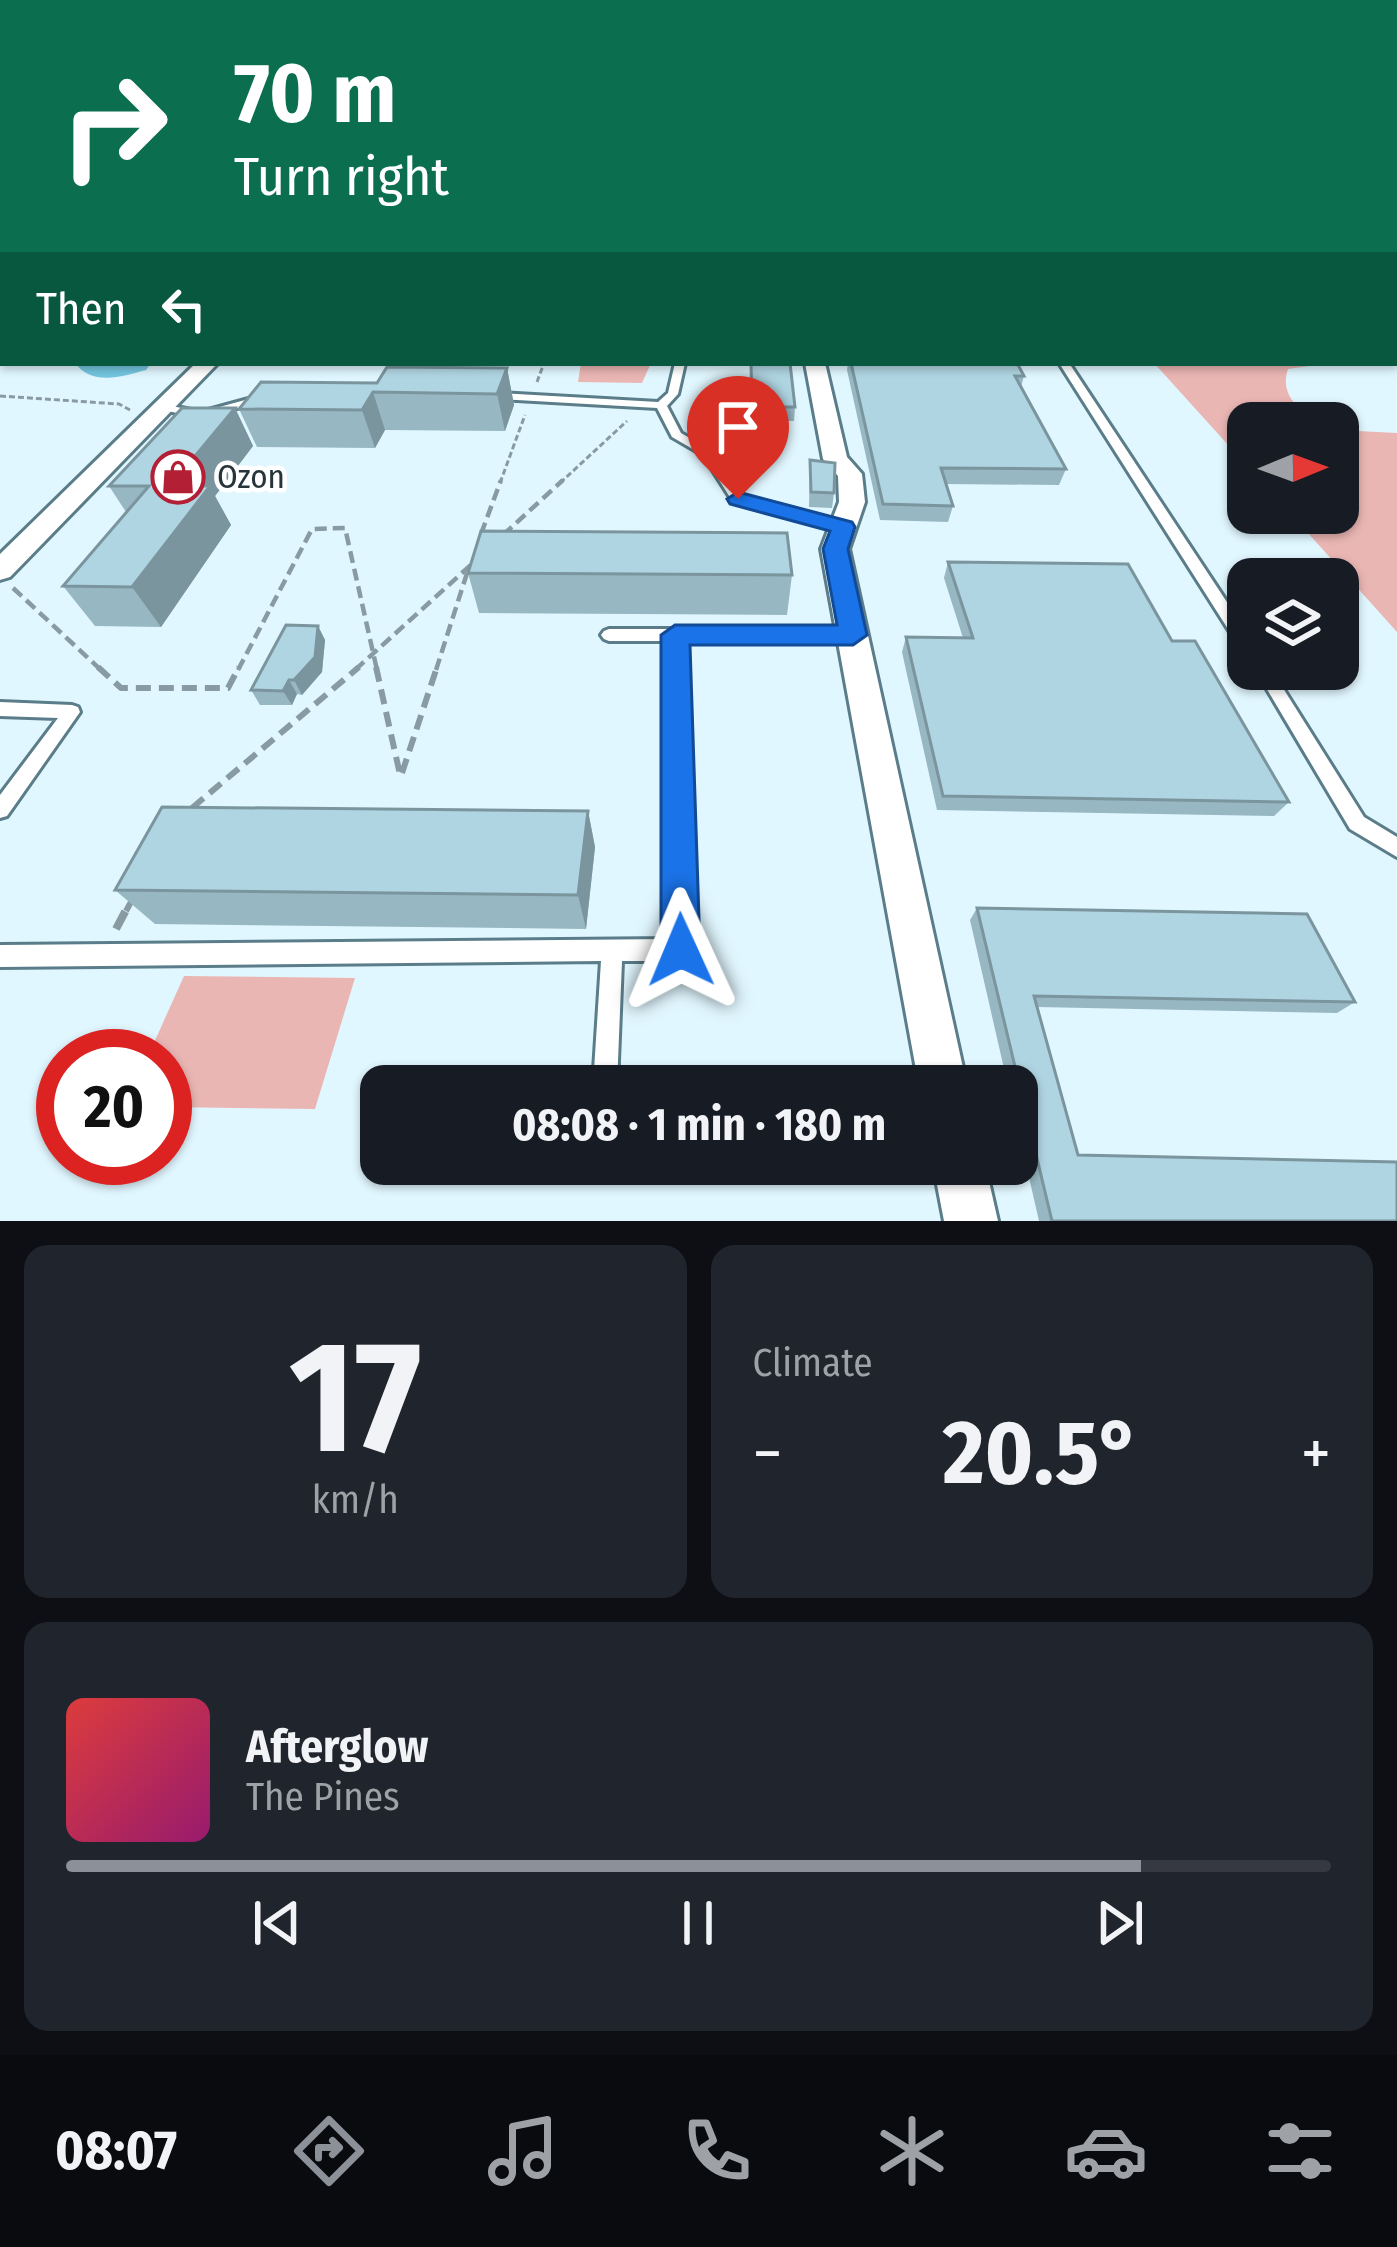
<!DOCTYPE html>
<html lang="en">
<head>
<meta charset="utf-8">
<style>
	:root { --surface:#171b24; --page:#20242c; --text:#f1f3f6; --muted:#9ea1a6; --line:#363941; --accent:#8c9099 }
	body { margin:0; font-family:"Fira Sans Condensed",sans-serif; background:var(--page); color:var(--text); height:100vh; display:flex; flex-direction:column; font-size:45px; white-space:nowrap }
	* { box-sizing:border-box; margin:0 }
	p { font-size:39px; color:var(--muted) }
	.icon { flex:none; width:66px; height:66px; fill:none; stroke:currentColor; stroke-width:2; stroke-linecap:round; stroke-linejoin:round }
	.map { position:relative; height:1221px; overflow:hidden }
	.drawer { display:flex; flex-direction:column; gap:24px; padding:24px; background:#0d0f14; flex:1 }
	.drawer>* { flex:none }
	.banner { position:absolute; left:0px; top:0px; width:1398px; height:366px; box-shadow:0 3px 9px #0004; background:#0b6e4f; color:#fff; overflow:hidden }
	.needle { width:78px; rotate:89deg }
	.fabs { position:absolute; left:1227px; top:402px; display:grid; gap:24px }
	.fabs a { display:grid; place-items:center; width:132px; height:132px; border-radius:24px; background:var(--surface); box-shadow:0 3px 9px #0004; font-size:60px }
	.speed { position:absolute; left:36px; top:1029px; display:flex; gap:24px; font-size:60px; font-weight:700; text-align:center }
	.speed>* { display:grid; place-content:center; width:156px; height:156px; border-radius:50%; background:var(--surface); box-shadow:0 3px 9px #0004; line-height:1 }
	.speed .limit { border:18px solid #d22; background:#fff; color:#111 }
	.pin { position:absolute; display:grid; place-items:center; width:102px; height:102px; color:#fff; margin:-123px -51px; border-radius:50% 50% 50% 0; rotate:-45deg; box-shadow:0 0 12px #0007 }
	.pin .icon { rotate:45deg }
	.me { position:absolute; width:132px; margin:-66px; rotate:359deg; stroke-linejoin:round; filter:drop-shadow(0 0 9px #0008) }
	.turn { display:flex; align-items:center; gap:42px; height:252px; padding:0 36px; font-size:54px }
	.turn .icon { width:156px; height:156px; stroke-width:2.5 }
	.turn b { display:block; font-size:84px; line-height:102px }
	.then { display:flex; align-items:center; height:114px; padding:0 36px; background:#0003; gap:24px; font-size:45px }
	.big { font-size:90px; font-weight:700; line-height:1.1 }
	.drawer .widget { flex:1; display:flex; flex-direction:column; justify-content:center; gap:18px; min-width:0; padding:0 42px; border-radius:24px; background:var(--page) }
	.drawer .dial { align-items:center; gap:0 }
	.dial b { font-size:156px; line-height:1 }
	.song { display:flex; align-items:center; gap:36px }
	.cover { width:144px; height:144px; border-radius:18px; background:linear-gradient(135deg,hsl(0 70% 55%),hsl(320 70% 35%)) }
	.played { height:12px; border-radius:6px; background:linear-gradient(90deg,var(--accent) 85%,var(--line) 85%) }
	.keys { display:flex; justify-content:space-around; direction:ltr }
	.heat { display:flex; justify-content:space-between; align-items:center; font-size:66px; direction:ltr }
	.drawer .tiles { flex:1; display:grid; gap:24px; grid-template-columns:1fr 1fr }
	.widget:last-child { grid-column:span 2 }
	.trip { position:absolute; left:360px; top:1065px; width:678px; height:120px; border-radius:24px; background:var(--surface); box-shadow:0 3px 9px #0004; font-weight:700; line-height:120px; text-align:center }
	.tabs { display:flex; height:192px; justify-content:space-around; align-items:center; background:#090b0e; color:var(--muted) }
	.tabs .icon { width:84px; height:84px }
	.tabs .selected { color:var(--accent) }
	.tabs b { font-size:54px; color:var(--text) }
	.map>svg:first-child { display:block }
</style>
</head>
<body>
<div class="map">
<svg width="1397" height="1221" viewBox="0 0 1397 1221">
	<rect width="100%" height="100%" fill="#e1f7ff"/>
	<!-- green -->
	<path fill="#eab6b4" d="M581 363H651L642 383 578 382Z
		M1154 363H1331L1288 369C1279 395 1300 412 1320 423H1248V467Z
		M1338 430 1397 433V632L1290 513H1338Z
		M184 976 355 978 315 1109 165 1107V1056H148Z"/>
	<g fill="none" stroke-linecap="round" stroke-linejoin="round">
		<!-- river -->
		<path fill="#74c6e0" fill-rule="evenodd" d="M0 345 3 363H13L0 366Z
			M75 363H151L146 370C121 377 92 386 75 363Z"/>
		<!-- service casing -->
		<g stroke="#5a7d89" stroke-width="6">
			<path id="service" d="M675 363H685L678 394 667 406 681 433 711 450 743 496 848 524 850 527 848 530 843 531 733 502 703 455 672 437 657 408 497 399 492 396 497 393 658 402 668 393Z
				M1059 363H1069L1248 634V653L1242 651Z
				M263 395 267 396V400L201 418 158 409 156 407 162 404 201 412Z
				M609 629H852L857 631 860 635 857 639 852 641H683L692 950 689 958 681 961H622L617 1086H593L601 961 0 967V945L670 939 667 641H609L604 639 601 635 604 631Z
				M1255 669H1271L1364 817 1397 837V857L1350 829Z
				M0 702 72 705 78 707 80 712 7 816 0 818V795L58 718 0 716Z"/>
		</g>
		<!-- minor casing -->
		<g stroke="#5a7d89" stroke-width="6">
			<path id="minor" d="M196 363H218L10 577 0 580V554Z
				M805 363H825L847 457 862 474 865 502 849 549 967 1086H919L821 549 839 502 838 476 823 459Z
				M933 1164H985L998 1221H944Z"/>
		</g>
		<!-- tertiary casing -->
		<g stroke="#5a7d89" stroke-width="6">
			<path id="tertiary" d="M1395 215H1397V226H1395Z"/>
		</g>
		<!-- path-far3 -->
		<path stroke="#899ba2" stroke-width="3" stroke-dasharray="6 3" stroke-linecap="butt" d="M537 382 544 363
			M0 396 119 404 130 410
			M500 483 525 415
			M560 483 627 421"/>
		<!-- path-far2 -->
		<path stroke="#899ba2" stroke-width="4.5" stroke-dasharray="12 6" stroke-linecap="butt" d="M481 534 501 480
			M503 535 563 480
			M13 588 101 670
			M238 670 312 529 345 528 377 670
			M355 670 473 563
			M436 670 469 567"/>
		<!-- path-far1 -->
		<path stroke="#899ba2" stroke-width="6" stroke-dasharray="15 8" stroke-linecap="butt" d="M98 667 121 688H228L239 667
			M376 667 401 779
			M402 773 437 667
			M192 808 359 667
			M126 911 131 902"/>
		<!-- path -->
		<path stroke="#899ba2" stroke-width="8" stroke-dasharray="20 9" stroke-linecap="butt" d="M116 929 127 908"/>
		<!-- service -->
		<use href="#service" fill="#fff" fill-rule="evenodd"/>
		<!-- minor -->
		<use href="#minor" fill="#fff" fill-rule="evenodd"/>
		<!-- tertiary -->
		<use href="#tertiary" fill="#fff" fill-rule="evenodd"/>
	</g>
	<!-- wall -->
	<path fill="#97b7c2" d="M750 363H790L795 407 794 421 751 420Z
		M848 363H1017L1024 376 1021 387 1066 469 1059 485 946 484 953 506 948 522 880 520 847 370Z
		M507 368 514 405 505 431 385 430 375 448 257 447 239 409 377 383Z
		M235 408 253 446 215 496 231 525 161 627 95 626 63 586 126 512 109 486Z
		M810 460 834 493 832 508 809 507Z
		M948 562 1172 641 1289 802 1274 816 937 810 902 652 906 637 963 638 944 578Z
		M468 573 792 575 787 615 479 613Z
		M318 626 325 640 322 672 302 695 297 694 292 705H260L251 690Z
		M588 811 595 847 586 929 155 924 115 890Z
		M977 908 1355 1002 1337 1013 1037 1007 1078 1155 1397 1221H1039L1017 1125V1086H1008L970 920Z"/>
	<!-- shaded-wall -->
	<path fill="#7b959e" d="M507 368 514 405 505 431 497 394Z
		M373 392 385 430 375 448 362 410Z
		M235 408 253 446 215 496 231 525 161 627 132 587 171 485Z
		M318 626 325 640 322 672 302 695 294 680Z
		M289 680 297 694 292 705 283 691Z
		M588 811 595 847 586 929 578 895Z"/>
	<!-- building -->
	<path fill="#b0d5e2" stroke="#7b959e" stroke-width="3" d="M3 165V199H0V166Z
		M751 363H790L795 407H752Z
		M851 363H1017L1024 376H1015L1066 469 941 468 953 506 883 504Z
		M387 367 507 368 497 394 373 392 362 410 239 409 261 382 377 383Z
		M182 408H235L171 485 210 486 132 587 63 586 149 486H109Z
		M810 460 835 463 834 493 811 492Z
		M481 531 787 533 792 575 468 573Z
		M948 562 1128 564 1172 641H1195L1289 802 943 796 906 637 973 638Z
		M286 625 318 626 315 657 294 680H289L283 691 251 690Z
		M162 807 588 811 578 895 115 890Z
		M977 908 1307 914 1355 1002 1034 996 1078 1155 1397 1162V1221H1052Z"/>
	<!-- sky -->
	<linearGradient id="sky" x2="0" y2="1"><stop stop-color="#79bbe5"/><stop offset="0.44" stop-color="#f2fbff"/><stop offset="1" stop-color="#f2fbff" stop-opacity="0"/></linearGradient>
	<rect width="1397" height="306" fill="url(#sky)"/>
	<!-- route -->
	<path fill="#1a73e8" stroke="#114b97" stroke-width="3" d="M738 492 852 522 855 527 848 549 867 635 853 645H690L700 950 695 964 681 970 667 964 661 950V635L675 625H837L823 549 830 531 730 504 727 499Z"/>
	<!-- icons -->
	<defs>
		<g id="shop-ring" transform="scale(2.7)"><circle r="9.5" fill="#fff" stroke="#b32035" stroke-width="1.5"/><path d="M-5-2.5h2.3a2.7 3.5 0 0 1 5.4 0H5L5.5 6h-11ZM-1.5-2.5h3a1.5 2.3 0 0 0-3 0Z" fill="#b32035"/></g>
	</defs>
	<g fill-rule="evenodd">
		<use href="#shop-ring" x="178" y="477"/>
	</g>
	<g text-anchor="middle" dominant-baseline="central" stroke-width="9" stroke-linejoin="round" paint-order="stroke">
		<!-- poi labels -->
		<g font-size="33" fill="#26353a" stroke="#fff" text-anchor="start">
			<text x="217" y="477">Ozon</text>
		</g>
	</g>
</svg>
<div class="fabs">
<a><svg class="needle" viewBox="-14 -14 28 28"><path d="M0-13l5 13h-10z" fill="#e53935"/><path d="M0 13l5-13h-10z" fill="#9ea1a6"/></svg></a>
<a><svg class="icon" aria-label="layers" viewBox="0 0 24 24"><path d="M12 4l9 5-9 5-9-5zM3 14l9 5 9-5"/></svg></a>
</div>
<div class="speed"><div class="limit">20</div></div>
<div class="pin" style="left:738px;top:499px;background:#d93025"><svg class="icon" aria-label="arrive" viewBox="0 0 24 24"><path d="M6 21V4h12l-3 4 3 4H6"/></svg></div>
<svg class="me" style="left:681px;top:950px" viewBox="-20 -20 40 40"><path d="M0-17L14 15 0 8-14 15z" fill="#1a73e8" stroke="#fff" stroke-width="4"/></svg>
<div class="trip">08:08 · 1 min · 180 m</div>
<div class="banner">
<div class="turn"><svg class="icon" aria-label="right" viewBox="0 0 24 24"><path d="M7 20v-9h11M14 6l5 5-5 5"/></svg><div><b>70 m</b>Turn right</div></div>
<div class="then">Then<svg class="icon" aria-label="left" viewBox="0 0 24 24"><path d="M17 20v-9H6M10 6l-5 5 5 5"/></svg></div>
</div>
</div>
<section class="drawer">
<div class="tiles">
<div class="widget dial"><b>17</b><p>km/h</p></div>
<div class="widget"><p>Climate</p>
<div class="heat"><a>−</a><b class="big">20.5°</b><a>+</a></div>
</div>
<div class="widget">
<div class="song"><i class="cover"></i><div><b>Afterglow</b><p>The Pines</p></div></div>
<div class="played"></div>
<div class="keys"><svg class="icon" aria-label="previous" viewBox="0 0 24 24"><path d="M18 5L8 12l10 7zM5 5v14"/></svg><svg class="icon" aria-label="pause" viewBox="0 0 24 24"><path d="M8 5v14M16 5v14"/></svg><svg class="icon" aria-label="next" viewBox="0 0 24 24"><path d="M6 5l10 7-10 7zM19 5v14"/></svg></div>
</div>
</div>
</section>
<nav class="tabs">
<b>08:07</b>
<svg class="icon selected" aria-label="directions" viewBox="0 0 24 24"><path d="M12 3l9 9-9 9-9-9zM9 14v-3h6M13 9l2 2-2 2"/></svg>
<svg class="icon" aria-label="music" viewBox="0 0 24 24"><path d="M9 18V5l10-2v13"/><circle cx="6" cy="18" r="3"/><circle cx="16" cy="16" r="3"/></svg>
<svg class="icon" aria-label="phone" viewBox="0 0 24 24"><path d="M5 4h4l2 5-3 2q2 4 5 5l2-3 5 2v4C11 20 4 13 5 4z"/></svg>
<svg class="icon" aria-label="climate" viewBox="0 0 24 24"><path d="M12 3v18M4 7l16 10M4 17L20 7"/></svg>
<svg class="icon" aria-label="car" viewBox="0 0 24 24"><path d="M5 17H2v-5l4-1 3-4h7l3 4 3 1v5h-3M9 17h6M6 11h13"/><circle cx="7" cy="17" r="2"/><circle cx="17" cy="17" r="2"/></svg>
<svg class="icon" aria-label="filters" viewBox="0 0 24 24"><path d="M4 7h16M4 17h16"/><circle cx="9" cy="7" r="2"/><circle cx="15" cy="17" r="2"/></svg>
</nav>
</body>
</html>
